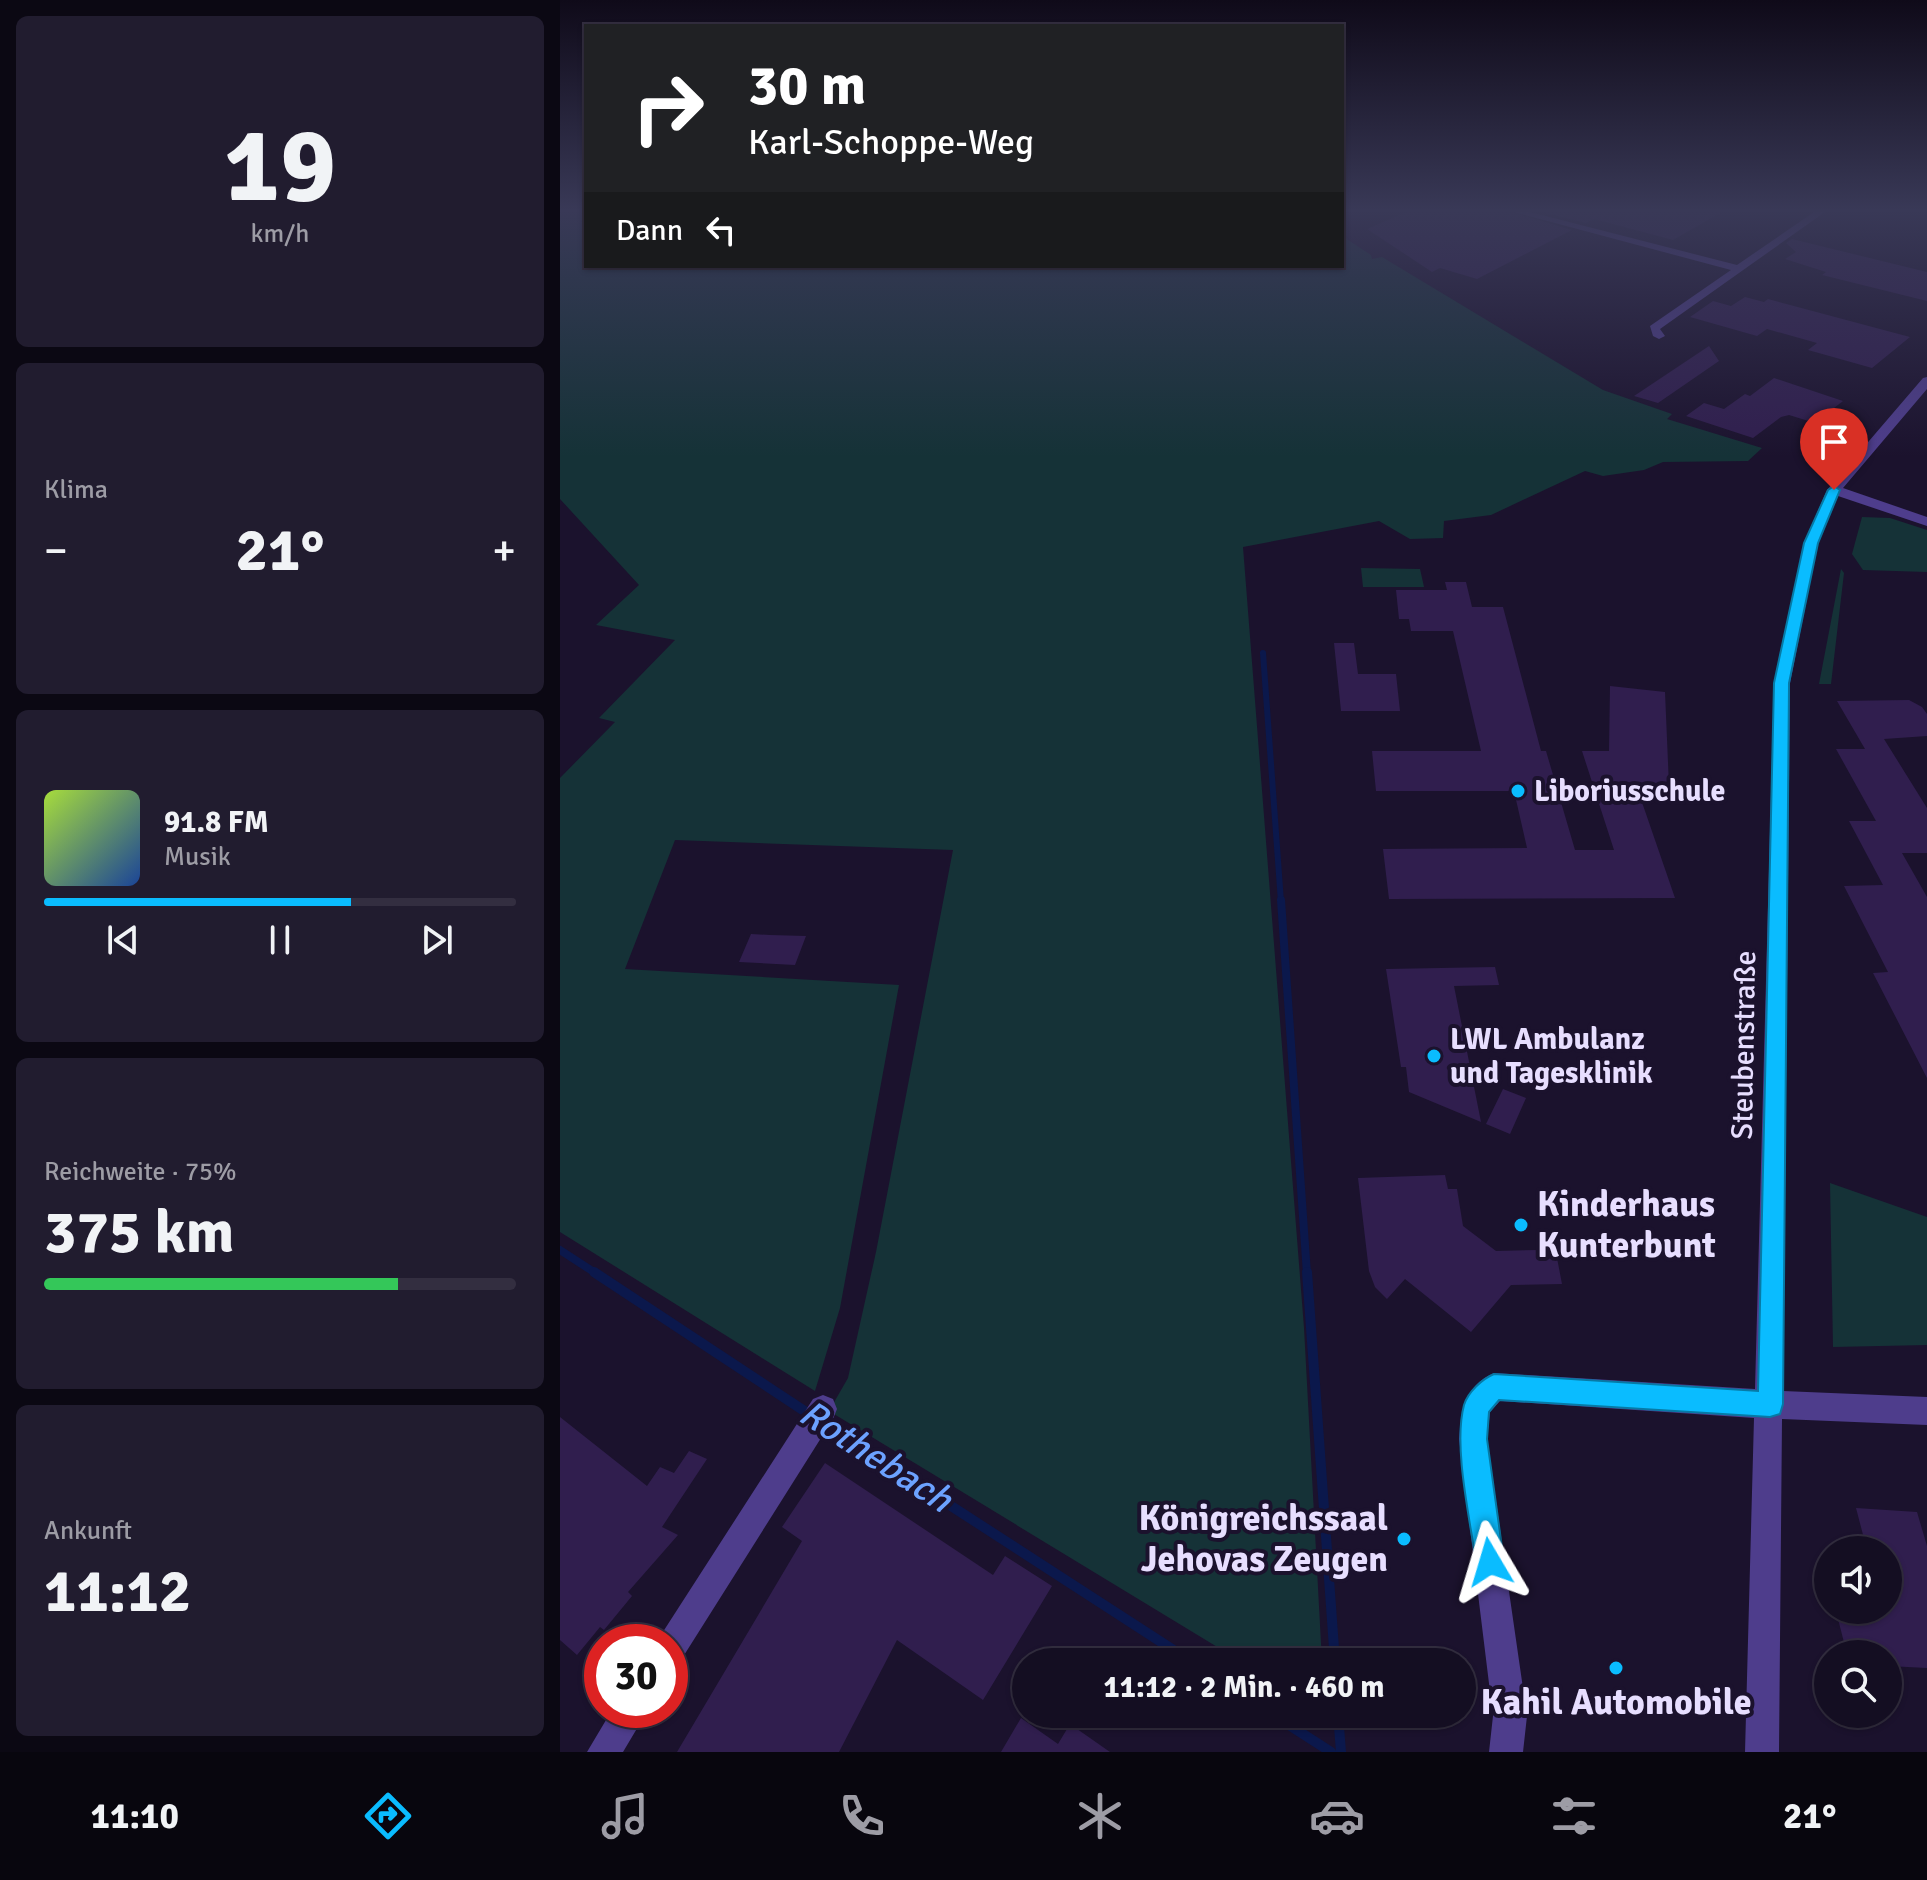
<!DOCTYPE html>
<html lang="de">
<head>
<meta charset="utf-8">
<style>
	:root { --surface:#140e22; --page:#211c2f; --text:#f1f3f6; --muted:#9d9ca5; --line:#332e40; --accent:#0abcff }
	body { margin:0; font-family:Signika,sans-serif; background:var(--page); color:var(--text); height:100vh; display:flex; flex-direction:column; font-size:30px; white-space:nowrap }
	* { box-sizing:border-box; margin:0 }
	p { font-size:26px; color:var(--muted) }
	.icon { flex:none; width:44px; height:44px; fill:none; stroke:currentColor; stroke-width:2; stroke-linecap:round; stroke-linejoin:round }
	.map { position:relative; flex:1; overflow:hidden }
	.panel { display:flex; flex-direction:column; gap:16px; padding:16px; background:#0b0813; width:560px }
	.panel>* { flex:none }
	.top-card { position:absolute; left:24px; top:24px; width:760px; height:244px; border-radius:0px; box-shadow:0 2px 6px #0004,0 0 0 2px var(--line); background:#202124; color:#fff; overflow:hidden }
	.tools { position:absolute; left:1254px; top:1536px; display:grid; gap:16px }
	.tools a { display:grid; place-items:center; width:88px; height:88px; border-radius:50%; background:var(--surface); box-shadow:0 2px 6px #0004,0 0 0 2px var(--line); font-size:40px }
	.speed { position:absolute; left:24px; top:1624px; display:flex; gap:16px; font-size:40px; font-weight:700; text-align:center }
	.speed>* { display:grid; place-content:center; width:104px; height:104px; border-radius:50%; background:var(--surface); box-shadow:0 2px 6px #0004,0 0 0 2px var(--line); line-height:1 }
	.speed .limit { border:12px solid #d22; background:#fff; color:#111 }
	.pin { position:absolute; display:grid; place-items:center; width:68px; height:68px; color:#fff; margin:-82px -34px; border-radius:50% 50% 50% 0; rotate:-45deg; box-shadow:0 0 8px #0007 }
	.pin .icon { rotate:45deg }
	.me { position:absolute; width:88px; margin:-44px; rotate:353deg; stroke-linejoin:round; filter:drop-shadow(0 0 6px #0008) }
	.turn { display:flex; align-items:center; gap:28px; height:168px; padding:0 32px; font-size:36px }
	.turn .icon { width:104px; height:104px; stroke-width:2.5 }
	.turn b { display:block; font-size:56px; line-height:68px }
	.then { display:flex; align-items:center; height:76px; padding:0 32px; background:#0003; gap:16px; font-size:30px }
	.big { font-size:60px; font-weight:700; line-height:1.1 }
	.panel .card { flex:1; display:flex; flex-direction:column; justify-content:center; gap:12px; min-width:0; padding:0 28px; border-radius:12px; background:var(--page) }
	.panel .dial { align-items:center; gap:0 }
	.dial b { font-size:104px; line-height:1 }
	.song { display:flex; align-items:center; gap:24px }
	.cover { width:96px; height:96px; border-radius:12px; background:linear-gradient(135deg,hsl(80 70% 55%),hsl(220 70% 35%)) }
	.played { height:8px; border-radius:4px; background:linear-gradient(90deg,var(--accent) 65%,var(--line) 65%) }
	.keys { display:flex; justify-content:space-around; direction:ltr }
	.heat { display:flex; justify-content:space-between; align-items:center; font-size:44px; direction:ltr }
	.charge { height:12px; border-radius:6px; background:linear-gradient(90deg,#34c759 75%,var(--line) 0) }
	.trip { position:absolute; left:452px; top:1648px; width:464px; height:80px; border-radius:40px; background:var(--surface); box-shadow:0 2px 6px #0004,0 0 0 2px var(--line); font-weight:700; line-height:80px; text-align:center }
	.tab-bar { display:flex; height:128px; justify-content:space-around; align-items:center; background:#08060e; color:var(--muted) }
	.tab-bar .icon { width:56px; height:56px }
	.tab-bar .current { color:var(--accent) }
	.tab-bar b { font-size:36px; color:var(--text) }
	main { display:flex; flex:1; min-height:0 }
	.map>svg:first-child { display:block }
</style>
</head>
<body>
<main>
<section class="panel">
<div class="card dial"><b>19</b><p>km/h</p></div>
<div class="card"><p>Klima</p>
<div class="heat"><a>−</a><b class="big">21°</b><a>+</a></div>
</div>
<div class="card">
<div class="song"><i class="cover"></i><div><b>91.8 FM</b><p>Musik</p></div></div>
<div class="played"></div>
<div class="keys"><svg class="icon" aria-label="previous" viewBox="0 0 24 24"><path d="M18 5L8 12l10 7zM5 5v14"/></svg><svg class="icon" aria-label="pause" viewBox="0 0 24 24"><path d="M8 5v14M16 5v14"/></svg><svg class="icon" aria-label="next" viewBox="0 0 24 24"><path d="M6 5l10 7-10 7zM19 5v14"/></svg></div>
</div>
<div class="card"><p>Reichweite · 75%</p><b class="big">375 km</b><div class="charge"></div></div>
<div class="card"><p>Ankunft</p><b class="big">11:12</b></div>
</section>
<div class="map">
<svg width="1367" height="1752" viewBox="0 0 1367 1752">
	<rect width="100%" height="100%" fill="#1b122d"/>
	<!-- green -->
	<path fill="#153237" d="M0 212H26V266H782V236L811 255 812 259 822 257 1043 390 1112 414 1107 419 1202 448 1188 461 1103 462 1084 470 1043 476 1025 471 931 515 884 521 883 538 850 539 819 521 683 547 744 1328 762 1662H682L269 1411 288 1378 316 1252 393 850 115 840 65 969 339 985 280 1308 255 1391 0 1232V778L55 722 39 718 115 640 36 625 79 585 0 499Z
		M1302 517 1330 518 1367 530V572L1303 570 1292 554Z
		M801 568 860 569 864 587H803Z
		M1281 569 1284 573 1271 684H1259Z
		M1270 1183 1367 1217V1345L1273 1347Z"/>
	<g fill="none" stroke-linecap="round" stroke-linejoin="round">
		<!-- stream-far2 -->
		<path stroke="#0b184c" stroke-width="6" d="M703 653 721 902"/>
		<!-- stream-far1 -->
		<path stroke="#0b184c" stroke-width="8" d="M721 900 747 1274
			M0 1250 37 1274"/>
		<!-- stream -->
		<path stroke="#0b184c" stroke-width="10" d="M34 1272 252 1416
			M747 1272 775 1662
			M263 1423 632 1662
			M712 1714 771 1752
			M778 1714 781 1752"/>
	</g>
	<!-- building -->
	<path fill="#301e4e" d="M846 212H951L1012 230 917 279 880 268 872 272 807 229Z
		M982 212H1162L1113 240 1034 219 1026 223Z
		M1232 239 1367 272V301L1262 275 1266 272 1225 259 1236 252 1226 243Z
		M1185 297 1204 302 1208 299 1350 337 1312 368 1248 350 1257 343 1207 329 1197 336 1130 317 1153 301 1171 306Z
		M1149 346 1159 361 1098 403 1074 396Z
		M1214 378 1283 401 1255 423 1229 415 1221 417 1193 438 1126 416 1144 403 1164 409 1185 394 1190 396Z
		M885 582H906L912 607H943L981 751H986L1015 850H1054L1022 751H1049L1050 686 1105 692 1109 786 1075 782 1115 898 829 899 823 849 967 848 954 791H816L812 751H921L893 631H851L849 619H839L836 590H887Z
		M774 643H794L798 674H836L840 711H781Z
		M1349 700 1362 707 1367 714V736L1324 739 1367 808V853H1342L1367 897V1078L1313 973 1328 972 1284 886 1323 885 1289 821H1316L1276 749H1305L1277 701Z
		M191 934 210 935 246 936 235 965 179 962Z
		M935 967 939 985 894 986 921 1122 849 1092 846 1067H841L826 969Z
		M943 1089 966 1098 950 1134 926 1124Z
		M885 1175 888 1189H897L903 1226 936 1251 978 1250 979 1259 997 1258 1002 1284 951 1285 911 1332 845 1279 827 1299 815 1287 809 1271 798 1178Z
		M0 1417 87 1486 100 1467 114 1473 129 1451 147 1459 102 1527 118 1535 68 1592 72 1596 44 1630 40 1627 17 1655 0 1640Z
		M265 1463 433 1575 445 1556 492 1586 423 1700 337 1640 279 1752H117L242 1541 222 1527Z
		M1296 1508 1357 1512 1367 1546V1668L1328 1666V1654H1287L1278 1619 1313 1621 1310 1610H1328V1550H1307Z
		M461 1718 498 1744 510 1724 550 1752H441Z"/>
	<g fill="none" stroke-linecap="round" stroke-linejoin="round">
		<!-- minor -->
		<path fill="#4e3d8c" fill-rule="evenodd" d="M954 212H970L1177 265 1254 212H1265L1100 329 1105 336 1099 339 1093 336 1090 326 1171 270Z
			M1367 377V389L1283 488 1367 517V526L1278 496 1258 543 1230 683 1223 1391 1367 1397V1425L1222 1419 1219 1752H1185L1194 1418 940 1401 930 1412 927 1439 967 1716 963 1752H929L933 1716 899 1439C902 1411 905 1385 934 1373L1195 1389 1214 683 1244 543 1267 490 1363 378Z
			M263 1395 273 1399 277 1409 273 1419 121 1660 110 1665V1642H97L99 1638 253 1399Z
			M52 1710H88L63 1752H27Z"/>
	</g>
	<!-- sky -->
	<linearGradient id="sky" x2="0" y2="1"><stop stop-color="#0f0a19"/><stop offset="0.46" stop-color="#393957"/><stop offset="1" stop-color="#393957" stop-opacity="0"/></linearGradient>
	<rect width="1367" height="457" fill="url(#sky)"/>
	<!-- route -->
	<path fill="#0abcff" stroke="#067aa6" stroke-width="2" d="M1274 486 1280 490 1258 543 1229 683 1223 1404 1220 1414 1210 1417 939 1400 929 1412 927 1439 944 1562 939 1572 930 1576 920 1572 916 1562C910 1519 893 1446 904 1405 908 1392 922 1379 934 1374L1198 1391 1214 683 1244 543 1268 490Z"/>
	<!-- markers -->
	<g fill="#0abcff" stroke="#1b122d" stroke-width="3">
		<circle cx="958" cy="791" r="8"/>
		<circle cx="874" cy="1056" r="8"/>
		<circle cx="961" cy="1225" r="8"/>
		<circle cx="844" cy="1539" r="8"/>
		<circle cx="1056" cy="1668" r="8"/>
	</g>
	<g text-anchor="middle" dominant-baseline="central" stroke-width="8" stroke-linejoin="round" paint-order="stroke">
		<!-- poi labels -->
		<g font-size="30" font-weight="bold" fill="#e7deff" stroke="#1b122d" text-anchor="start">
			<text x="974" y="791">Liboriusschule</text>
			<text x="890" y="1039">LWL Ambulanz<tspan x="890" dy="34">und Tagesklinik</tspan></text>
		</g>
		<!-- street labels -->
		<g font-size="30" fill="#e7deff" stroke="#1b122d">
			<text transform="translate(1184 1045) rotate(-89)">Steubenstraße</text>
		</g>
		<!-- near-poi labels -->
		<g font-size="36" font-weight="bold" fill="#e7deff" stroke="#1b122d" text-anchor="start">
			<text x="977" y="1204">Kinderhaus<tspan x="977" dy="41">Kunterbunt</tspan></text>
			<text x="828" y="1518" text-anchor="end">Königreichssaal<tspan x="828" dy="41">Jehovas Zeugen</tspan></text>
			<text x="1056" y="1702" text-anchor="middle">Kahil Automobile</text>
		</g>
		<!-- near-water labels -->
		<g font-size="38" font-style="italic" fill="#6ca2ff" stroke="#1b122d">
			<text transform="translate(316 1456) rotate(33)">Rothebach</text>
		</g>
	</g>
</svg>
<div class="tools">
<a><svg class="icon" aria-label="sound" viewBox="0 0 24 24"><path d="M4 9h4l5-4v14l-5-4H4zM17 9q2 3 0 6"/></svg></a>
<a><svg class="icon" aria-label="search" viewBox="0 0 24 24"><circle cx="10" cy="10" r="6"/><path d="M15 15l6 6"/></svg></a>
</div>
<div class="speed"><div class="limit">30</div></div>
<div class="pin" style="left:1274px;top:490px;background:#d93025"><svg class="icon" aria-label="arrive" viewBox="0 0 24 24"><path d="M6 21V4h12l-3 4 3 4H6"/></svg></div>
<svg class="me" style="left:930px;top:1562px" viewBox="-20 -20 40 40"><path d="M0-17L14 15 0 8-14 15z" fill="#0abcff" stroke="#fff" stroke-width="4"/></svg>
<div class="trip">11:12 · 2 Min. · 460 m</div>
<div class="top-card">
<div class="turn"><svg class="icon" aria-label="right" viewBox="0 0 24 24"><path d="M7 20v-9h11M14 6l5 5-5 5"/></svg><div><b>30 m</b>Karl-Schoppe-Weg</div></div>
<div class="then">Dann<svg class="icon" aria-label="left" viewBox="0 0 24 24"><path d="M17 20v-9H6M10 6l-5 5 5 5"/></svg></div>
</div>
</div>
</main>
<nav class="tab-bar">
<b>11:10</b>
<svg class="icon current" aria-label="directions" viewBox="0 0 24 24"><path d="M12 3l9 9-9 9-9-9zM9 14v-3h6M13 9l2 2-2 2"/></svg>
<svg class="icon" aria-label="music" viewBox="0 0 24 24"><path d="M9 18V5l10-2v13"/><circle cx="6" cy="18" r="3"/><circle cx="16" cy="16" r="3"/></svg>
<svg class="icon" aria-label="phone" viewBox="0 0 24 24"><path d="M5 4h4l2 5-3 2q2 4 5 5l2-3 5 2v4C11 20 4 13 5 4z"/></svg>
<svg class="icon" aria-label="climate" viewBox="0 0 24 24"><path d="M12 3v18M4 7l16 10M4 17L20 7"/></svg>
<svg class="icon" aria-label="car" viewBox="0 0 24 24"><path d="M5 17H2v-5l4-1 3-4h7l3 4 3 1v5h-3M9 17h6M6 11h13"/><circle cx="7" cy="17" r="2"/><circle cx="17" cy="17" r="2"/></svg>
<svg class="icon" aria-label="filters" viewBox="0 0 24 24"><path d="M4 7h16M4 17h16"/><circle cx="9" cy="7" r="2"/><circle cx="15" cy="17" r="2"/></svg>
<b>21°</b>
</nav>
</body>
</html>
